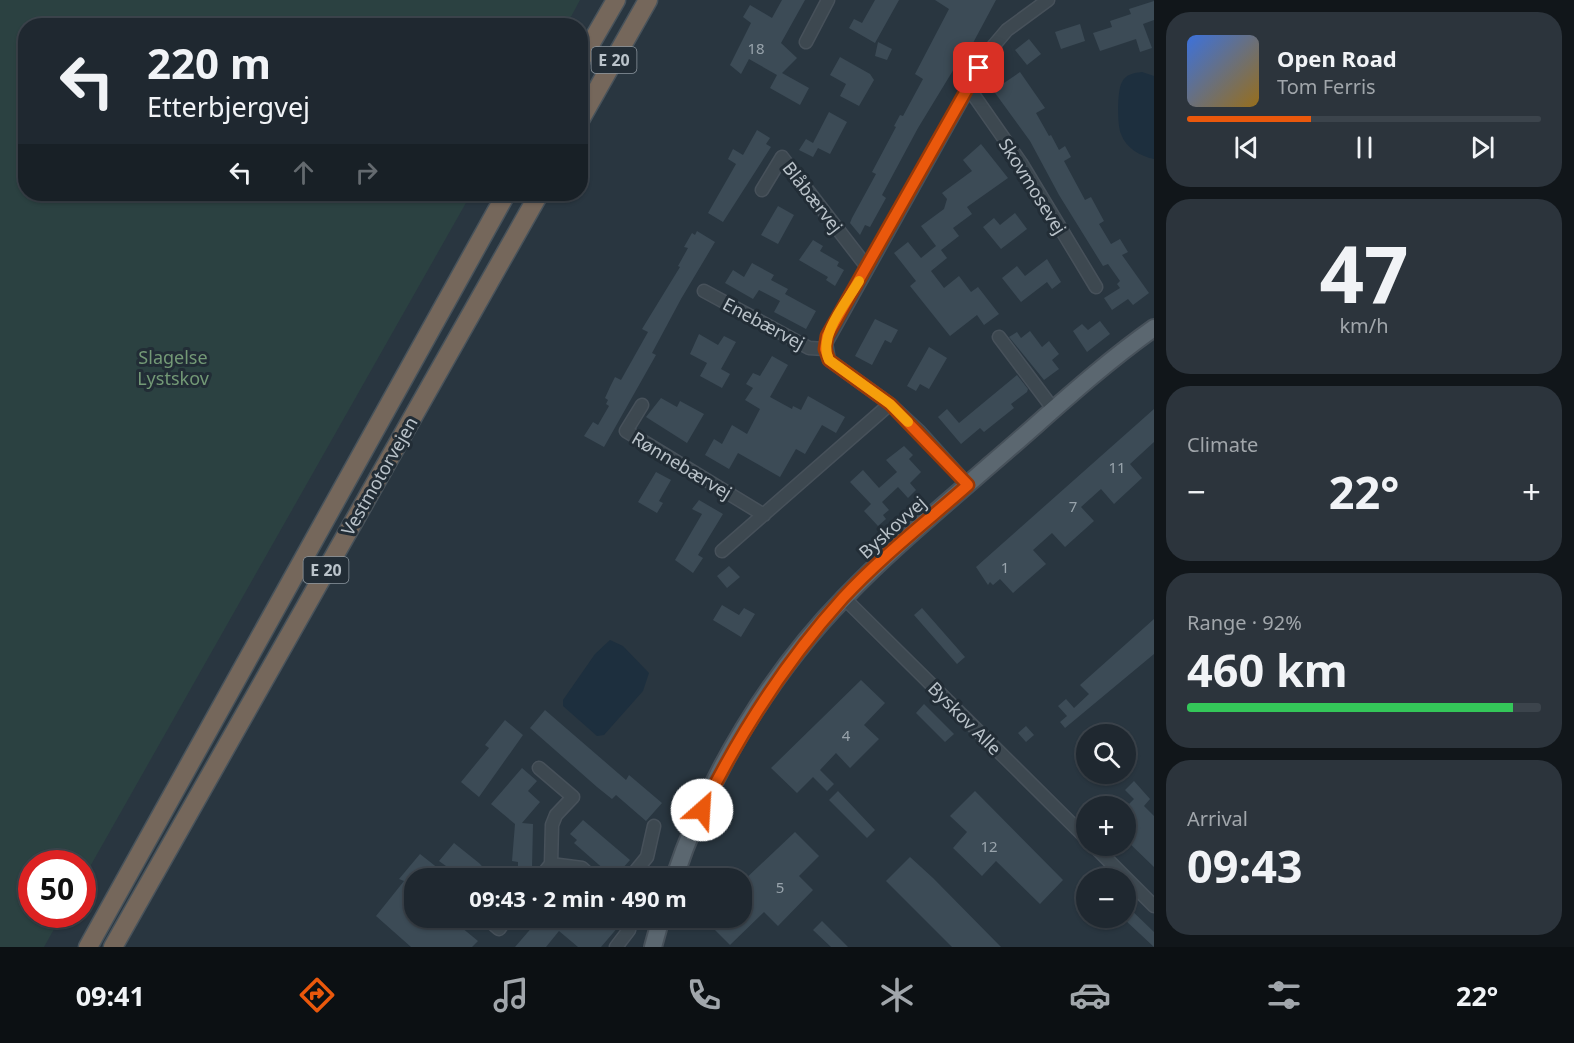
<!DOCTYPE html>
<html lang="en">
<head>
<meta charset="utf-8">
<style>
	:root { --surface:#1f2830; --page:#2c343c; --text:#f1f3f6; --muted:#a1a6ab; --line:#3c444c; --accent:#ea580c }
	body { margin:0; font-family:"Noto Sans",sans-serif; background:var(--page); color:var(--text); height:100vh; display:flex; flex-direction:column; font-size:22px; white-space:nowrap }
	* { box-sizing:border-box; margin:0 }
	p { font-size:20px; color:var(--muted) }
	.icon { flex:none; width:33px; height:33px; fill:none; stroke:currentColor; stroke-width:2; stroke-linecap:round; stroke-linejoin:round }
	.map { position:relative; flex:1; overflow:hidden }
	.side { display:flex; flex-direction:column; gap:12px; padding:12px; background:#11161a; width:420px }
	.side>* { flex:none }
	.guide { position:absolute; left:18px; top:18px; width:570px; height:183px; border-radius:24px; box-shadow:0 2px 4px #0004,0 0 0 2px var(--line); background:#1f2830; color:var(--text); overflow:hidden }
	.fabs { position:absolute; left:1076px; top:724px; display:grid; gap:12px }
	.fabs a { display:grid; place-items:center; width:60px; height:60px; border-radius:50%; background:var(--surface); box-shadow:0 2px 4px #0004,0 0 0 2px var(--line); font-size:30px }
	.speed { position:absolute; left:18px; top:850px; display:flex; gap:12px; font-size:30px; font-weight:700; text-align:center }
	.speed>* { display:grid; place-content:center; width:78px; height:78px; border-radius:50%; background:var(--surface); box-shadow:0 2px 4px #0004,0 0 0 2px var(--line); line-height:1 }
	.speed .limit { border:9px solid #d22; background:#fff; color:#111 }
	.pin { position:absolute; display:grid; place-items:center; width:51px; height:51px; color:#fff; margin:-26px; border-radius:12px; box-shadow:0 3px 9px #0006 }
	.me { position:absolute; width:66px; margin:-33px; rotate:26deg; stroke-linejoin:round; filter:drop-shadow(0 0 4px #0008) }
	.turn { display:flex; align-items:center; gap:21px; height:126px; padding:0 30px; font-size:27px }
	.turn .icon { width:78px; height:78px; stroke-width:2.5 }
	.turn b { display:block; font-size:42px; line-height:51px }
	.lanes { display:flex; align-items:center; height:57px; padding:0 30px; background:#0003; justify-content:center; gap:30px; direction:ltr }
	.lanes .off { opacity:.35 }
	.big { font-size:45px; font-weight:700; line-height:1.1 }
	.side .tile { flex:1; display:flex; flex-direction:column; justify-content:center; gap:9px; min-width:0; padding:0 21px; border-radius:24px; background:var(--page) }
	.side .dial { align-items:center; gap:0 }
	.dial b { font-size:78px; line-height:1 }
	.song { display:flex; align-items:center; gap:18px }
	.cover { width:72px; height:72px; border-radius:9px; background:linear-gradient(135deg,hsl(220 70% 55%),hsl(40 70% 35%)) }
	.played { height:6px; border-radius:3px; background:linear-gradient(90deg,var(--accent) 35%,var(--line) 35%) }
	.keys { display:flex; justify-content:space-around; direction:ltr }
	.heat { display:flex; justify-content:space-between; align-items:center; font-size:33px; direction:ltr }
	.charge { height:9px; border-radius:4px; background:linear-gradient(90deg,#34c759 92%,var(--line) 0) }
	.trip { position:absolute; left:404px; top:868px; width:348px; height:60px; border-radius:24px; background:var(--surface); box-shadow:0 2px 4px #0004,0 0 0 2px var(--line); font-weight:700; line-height:60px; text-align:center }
	.tab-bar { display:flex; height:96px; justify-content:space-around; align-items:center; background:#0c1013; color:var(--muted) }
	.tab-bar .icon { width:42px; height:42px }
	.tab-bar .active { color:var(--accent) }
	.tab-bar b { font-size:27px; color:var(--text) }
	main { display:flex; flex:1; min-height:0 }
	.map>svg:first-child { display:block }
</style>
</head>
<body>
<main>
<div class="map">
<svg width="1154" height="947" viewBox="0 0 1154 947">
	<rect width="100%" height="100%" fill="#293640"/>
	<!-- green -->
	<path fill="#2b4141" d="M0 0H580L566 26H26V194H471L83 879 82 864H32V915H62L44 947H0Z"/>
	<!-- water -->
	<path fill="#1d2f3e" d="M1142 72 1154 76V159C1140 156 1126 148 1121 134 1117 125 1117 90 1122 82 1126 74 1134 73 1142 72Z
		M610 640 623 646 649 673 643 691 604 735 597 736 563 706V700L595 654Z"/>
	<!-- building -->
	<path fill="#3c4b56" d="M782 0H805L781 43 797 58 782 73 809 88 800 105 770 88 777 75 749 59 741 74 730 65 751 23 743 17 750 5 772 18Z
		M875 0H899L875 43 849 28 854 19 862 23Z
		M935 0H996L966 56 963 54 918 128 882 195 886 198 870 227 865 225 860 235 850 223 852 218 876 174 872 172 896 127 894 126 900 115 903 116 923 79 915 74 949 9Z
		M1154 1V20L1143 24 1152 48 1140 52 1136 39 1100 51 1093 33 1112 27 1110 21 1131 14 1129 9Z
		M1080 24 1085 41 1061 49 1055 32Z
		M1029 39 1041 54 1027 65 1015 50Z
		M878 42 892 49 887 60 875 56Z
		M840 57 870 74 874 80 859 106 840 96 846 84 830 75Z
		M1020 72 1045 108 1036 113 1049 136 1051 135 1059 150 1065 146 1071 157 1064 161 1085 200 1091 197 1104 221 1099 224 1111 244 1120 239 1128 252 1122 255 1149 293 1133 305 1128 299 1112 310 1104 298 1120 288 1117 284 1120 281 1108 264 1103 266 1059 195 1030 141 990 86 1001 78 1004 83Z
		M829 112 847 122 830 154 818 148 813 157 799 150 806 139 813 143Z
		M757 130 770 138 766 144 771 147 723 222 708 213 736 164 728 159 733 149 743 155Z
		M981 144 1008 178 967 207 972 214 953 228 959 236 941 250 947 258 931 271 944 288 959 276 971 292 978 287 999 314 984 325 977 315 950 336 910 286 916 281 894 253 908 242 921 258 936 246 921 226 944 209 947 199 942 193 972 171 963 160Z
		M778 206 794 215 778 244 761 235Z
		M1015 213 1027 229 1001 249 983 227 994 218 1000 225Z
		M697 231 715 242 681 299 652 353 656 355 604 447 584 436 593 422 598 425 609 406 606 404 608 400 605 398 610 387 615 377 621 380 648 332 642 329 680 267 678 266 688 248 684 247 692 233 695 235Z
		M813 240 823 246 820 251 839 262 837 266 844 270 835 286 826 280 828 277 799 260Z
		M1047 259 1061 282 1052 289 1047 282 1021 302 1002 278 1017 266 1025 276Z
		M752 263 774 275 771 280 788 289 785 294 816 311 806 329 774 312 780 301 759 290 753 299 725 283 733 270 744 277Z
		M875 319 898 330 891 343 885 340 872 365 855 356Z
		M1100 321 1110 334 1087 352 1073 331 1082 324 1088 330Z
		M1030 331 1042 347 1049 341 1059 354 1052 360 1059 369 1044 380 1009 337 1017 332 1021 338Z
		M699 334 718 345 724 336 736 342 721 369 730 374 722 388 700 376 707 363 690 354Z
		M929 347 947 358 929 389 920 384 916 391 907 386Z
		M772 356 788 365 770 397 792 409 793 406 801 410 808 396 845 417 836 433 822 425 805 454 796 449 780 477 738 453 729 469 705 455 714 439 722 444 732 425 747 434 760 409 745 400 753 388 746 384 753 373 760 376Z
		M1017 375 1028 389 1027 392 1011 404 1014 408 984 432 980 428 961 444 938 417 947 409 959 423Z
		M661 398 677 407 680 401 704 414 687 443 646 417Z
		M1154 409V442L1130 464 1142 478 1114 504 1101 489 1081 507 1094 521 1065 547 1052 533 1033 550 1046 564 1013 593 1000 579 993 585 990 582 988 585 976 567Z
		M904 446 913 455 909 459 921 472 910 483 916 490 908 498 898 487 882 502 889 510 883 515 886 519 878 526 864 511 871 504 850 482 863 470 879 488 897 472 886 460Z
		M656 472 671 480 659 501 663 503 657 513 638 502Z
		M699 500 723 514 698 555 703 558 693 573 675 560 702 514 692 509Z
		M729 566 740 577 727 588 717 576Z
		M722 605 739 615 744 608 755 614 741 637 713 620Z
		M922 608 965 657 957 664 914 615Z
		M1154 619V654L1065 728 1060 722 1067 716 1058 706 1066 699 1074 708 1089 694 1080 685Z
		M861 680 885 703 864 725 879 739 850 768 836 753 820 770 834 784 827 791 813 777 797 793 771 768Z
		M924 704 954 734 945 742 916 713Z
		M545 710 626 780 629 775 662 803 646 821 616 795 612 799 597 787 530 728Z
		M505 720 523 735 479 797 461 782 489 748 485 745Z
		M1026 726 1034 735 1026 742 1018 733Z
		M522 768 537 781 528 791 540 802 522 823 533 824 532 868 518 867V862L512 861 515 824 491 804Z
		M1134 781 1150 799 1144 806 1154 816V867L1125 839V808L1134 799 1125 790Z
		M838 791 875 830 867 838 829 800Z
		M975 791 1063 880 1040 904 996 861 982 876 953 848 967 832 950 816Z
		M583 820 630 860 614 878 574 843 577 840 570 834Z
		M795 832 819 856 799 876 813 890 778 926 764 912 730 945 703 918H741V883Z
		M454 843 479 863 494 879H464L439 861Z
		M420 854 439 869 431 879H414V918H450L478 941 472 947H411L376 916 404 881 399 879Z
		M910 857 933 878 1001 947H952L886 881Z
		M1125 904 1154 932V947L1125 920Z
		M540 918H609L619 926 601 947H578L559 931 546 947H515Z
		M822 921 848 947H831L813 930Z"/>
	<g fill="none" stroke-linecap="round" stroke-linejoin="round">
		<!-- minor casing -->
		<g stroke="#47515a" stroke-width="15">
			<path id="minor" d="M806 42 828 0
				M968 87 1021 163 1096 287
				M762 190 782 157 867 267
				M704 291 809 348 825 349
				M999 337 1054 410
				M642 405 626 431 764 515
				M968 485 920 432 890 404 829 360 826 343 990 50 1007 30 1048 0
				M722 551 890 404
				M844 598 1086 838
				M539 768 573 797 556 815 552 825 551 864 539 879
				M1094 846 1154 906
				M551 864 582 868 594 879
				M629 879 647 857 654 826
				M486 918 499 929 507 918
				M616 947 629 930 632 918"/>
		</g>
		<!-- major casing -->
		<g stroke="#47515a" stroke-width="20">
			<path id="major" d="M674 879C708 776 769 675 845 597 890 550 941 508 990 465 1044 419 1096 369 1154 328
				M653 947 661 918"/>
		</g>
		<!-- highway casing -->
		<g stroke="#48535b" stroke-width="21">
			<path id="highway" d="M580 62 616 0
				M580 120 648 0
				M88 947 506 194
				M113 947 539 194"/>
		</g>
		<!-- minor -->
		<use href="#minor" stroke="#3d4850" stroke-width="12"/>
		<!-- major -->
		<use href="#major" stroke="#5b6770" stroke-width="16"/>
		<!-- highway -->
		<use href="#highway" stroke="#75675b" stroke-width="18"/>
	</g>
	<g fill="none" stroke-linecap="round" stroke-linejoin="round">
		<!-- route casing -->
		<g stroke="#983908" stroke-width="15">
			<path id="route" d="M702 810C740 733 785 662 843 598 881 557 926 522 968 485L890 404 829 360 825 349 827 336 979 68"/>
		</g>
		<!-- route -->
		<use href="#route" stroke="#ea580c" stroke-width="10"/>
		<!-- slow -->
		<path stroke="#f59e0b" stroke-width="10" d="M859 281C847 302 817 336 829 360L890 404 908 422"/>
	</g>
	<g text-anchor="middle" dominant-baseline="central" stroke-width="6" stroke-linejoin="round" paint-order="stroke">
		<!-- number labels -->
		<g font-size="15" fill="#98a3ab">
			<text x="756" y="48">18</text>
			<text x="1117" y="467">11</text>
			<text x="1073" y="506">7</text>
			<text x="1005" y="567">1</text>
			<text x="846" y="735">4</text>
			<text x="989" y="846">12</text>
			<text x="780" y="887">5</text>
		</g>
		<!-- shield labels -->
		<g fill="#222d36" stroke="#8c969e" stroke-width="1.5">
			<rect x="591.5" y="47" width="45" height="26" rx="4.5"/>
			<rect x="303.5" y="557" width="45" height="26" rx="4.5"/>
		</g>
		<g font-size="16" font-weight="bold" fill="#bac3ca">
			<text x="614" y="60">E 20</text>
			<text x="326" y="570">E 20</text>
		</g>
		<!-- street labels -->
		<g font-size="18" fill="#bac3ca" stroke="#222d36">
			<text transform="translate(1033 186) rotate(58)">Skovmosevej</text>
			<text transform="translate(813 197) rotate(52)">Blåbærvej</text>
			<text transform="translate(764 323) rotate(28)">Enebærvej</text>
			<text transform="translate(682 465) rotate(31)">Rønnebærvej</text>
			<text transform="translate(379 476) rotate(-60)">Vestmotorvejen</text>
			<text transform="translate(892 527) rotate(-42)">Byskovvej</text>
			<text transform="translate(965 718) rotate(45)">Byskov Alle</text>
		</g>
		<!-- park labels -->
		<g font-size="18" fill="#739976" stroke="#222d36">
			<text x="173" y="357">Slagelse<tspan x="173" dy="21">Lystskov</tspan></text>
		</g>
	</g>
</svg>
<div class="fabs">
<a><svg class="icon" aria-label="search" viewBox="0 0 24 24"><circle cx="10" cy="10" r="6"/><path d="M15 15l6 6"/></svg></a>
<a>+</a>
<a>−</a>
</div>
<div class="speed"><div class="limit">50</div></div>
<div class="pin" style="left:979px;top:68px;background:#d93025"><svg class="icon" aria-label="arrive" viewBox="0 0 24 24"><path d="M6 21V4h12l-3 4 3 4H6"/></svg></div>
<svg class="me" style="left:702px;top:810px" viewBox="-20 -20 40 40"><circle r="19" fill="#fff"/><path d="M0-13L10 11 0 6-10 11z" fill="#ea580c"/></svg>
<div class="trip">09:43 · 2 min · 490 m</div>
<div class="guide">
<div class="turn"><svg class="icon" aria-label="left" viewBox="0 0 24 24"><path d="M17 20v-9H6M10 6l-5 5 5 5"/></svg><div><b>220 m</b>Etterbjergvej</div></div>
<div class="lanes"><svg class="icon" aria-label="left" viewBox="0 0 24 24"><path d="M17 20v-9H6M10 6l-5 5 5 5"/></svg><svg class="icon off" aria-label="ahead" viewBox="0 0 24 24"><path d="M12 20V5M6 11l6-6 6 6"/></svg><svg class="icon off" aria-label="right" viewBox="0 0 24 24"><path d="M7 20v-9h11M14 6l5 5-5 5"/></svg></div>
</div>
</div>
<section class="side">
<div class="tile">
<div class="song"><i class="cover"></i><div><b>Open Road</b><p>Tom Ferris</p></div></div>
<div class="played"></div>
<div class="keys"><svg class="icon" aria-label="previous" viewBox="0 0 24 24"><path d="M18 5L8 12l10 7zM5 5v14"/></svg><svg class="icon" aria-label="pause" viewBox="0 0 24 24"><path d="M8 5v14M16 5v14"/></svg><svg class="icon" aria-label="next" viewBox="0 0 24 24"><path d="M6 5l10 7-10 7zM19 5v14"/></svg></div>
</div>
<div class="tile dial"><b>47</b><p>km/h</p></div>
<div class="tile"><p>Climate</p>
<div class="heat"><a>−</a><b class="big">22°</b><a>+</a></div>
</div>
<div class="tile"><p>Range · 92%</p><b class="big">460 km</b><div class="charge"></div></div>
<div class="tile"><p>Arrival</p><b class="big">09:43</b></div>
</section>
</main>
<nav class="tab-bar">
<b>09:41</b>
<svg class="icon active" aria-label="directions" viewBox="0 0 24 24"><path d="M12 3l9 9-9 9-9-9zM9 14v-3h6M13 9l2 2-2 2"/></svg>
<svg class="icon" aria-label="music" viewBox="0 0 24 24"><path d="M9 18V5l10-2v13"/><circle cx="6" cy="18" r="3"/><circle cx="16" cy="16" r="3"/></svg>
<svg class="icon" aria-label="phone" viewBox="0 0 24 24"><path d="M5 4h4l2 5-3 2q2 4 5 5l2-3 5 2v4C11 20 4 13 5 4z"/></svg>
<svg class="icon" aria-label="climate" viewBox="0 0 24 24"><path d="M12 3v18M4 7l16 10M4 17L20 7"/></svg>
<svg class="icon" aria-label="car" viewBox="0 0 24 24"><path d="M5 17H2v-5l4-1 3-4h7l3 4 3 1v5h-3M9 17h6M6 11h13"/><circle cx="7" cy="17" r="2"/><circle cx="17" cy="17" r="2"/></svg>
<svg class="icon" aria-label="filters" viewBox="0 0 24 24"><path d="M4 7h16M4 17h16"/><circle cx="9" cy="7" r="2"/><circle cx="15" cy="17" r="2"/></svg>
<b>22°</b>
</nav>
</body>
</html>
